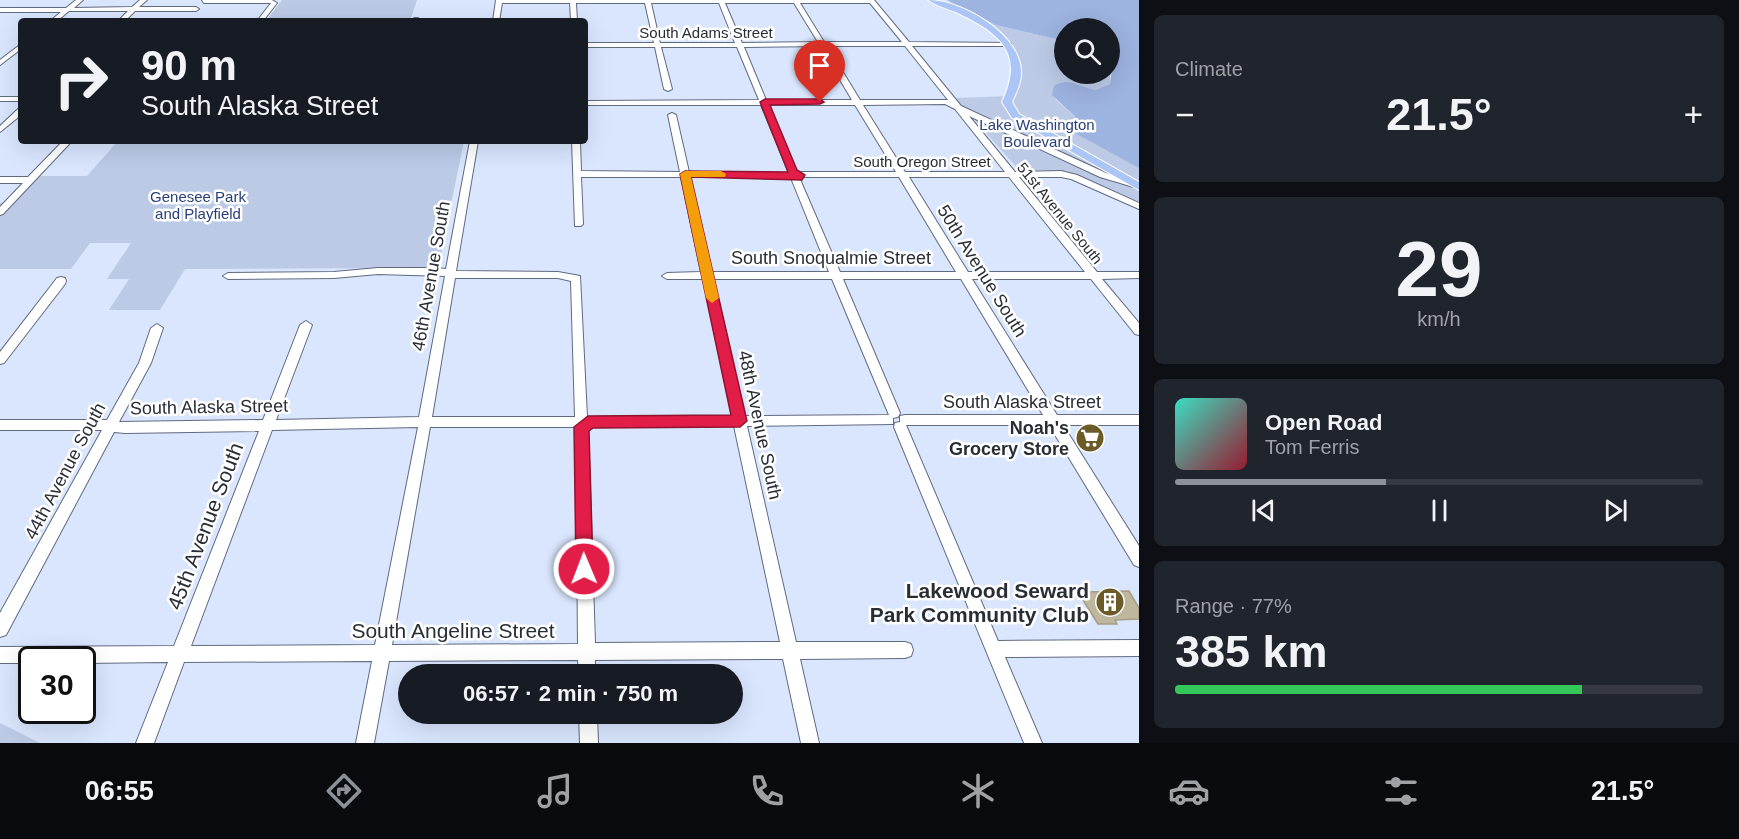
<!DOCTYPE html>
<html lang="en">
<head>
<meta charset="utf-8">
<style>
	:root { --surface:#171b24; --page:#20242c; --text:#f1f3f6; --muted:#9ea1a6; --line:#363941; --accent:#8c9099 }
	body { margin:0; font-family:Arial,sans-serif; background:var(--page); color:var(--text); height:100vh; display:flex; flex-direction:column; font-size:22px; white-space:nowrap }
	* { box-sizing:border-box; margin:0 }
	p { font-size:20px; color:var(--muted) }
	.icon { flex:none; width:33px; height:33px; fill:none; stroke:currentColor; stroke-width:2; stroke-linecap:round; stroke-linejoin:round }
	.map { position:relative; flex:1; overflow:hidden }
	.side { display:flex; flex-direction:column; gap:15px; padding:15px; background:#0d0f14; width:600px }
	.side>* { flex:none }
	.top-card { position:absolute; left:18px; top:18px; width:570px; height:126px; border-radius:6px; box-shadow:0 6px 24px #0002; background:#171b24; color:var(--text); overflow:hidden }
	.fabs { position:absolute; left:1054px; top:18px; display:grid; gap:12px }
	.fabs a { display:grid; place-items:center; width:66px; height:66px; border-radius:50%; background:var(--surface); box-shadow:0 6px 24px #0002; font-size:30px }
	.speed { position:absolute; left:18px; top:646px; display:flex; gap:12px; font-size:30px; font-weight:700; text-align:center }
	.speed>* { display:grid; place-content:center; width:78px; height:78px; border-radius:50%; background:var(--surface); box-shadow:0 6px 24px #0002; line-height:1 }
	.speed .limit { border:3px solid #111; border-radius:9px; background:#fff; color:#111 }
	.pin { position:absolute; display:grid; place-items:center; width:51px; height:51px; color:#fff; margin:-62px -26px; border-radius:50% 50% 50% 0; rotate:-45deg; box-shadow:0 0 6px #0007 }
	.pin .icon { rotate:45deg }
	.me { position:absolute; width:66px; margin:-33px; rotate:359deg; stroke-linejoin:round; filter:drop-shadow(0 0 4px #0008) }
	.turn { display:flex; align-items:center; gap:21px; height:126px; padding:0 24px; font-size:27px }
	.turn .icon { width:78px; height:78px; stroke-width:2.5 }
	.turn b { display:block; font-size:42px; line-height:51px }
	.big { font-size:45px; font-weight:700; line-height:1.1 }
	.side .tile { flex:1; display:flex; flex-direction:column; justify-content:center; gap:9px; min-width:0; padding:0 21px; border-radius:9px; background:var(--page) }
	.side .dial { align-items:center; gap:0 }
	.dial b { font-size:78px; line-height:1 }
	.song { display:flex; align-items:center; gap:18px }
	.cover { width:72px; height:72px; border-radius:9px; background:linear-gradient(135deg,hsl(170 70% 55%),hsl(350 70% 35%)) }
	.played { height:6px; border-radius:3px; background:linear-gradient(90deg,var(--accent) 40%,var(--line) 40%) }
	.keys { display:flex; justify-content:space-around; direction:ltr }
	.heat { display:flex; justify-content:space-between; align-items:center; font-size:33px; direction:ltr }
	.charge { height:9px; border-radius:4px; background:linear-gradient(90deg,#34c759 77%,var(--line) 0) }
	.trip { position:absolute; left:398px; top:664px; width:345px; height:60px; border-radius:30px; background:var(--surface); box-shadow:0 6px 24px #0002; font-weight:700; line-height:60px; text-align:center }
	.dock { display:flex; height:96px; justify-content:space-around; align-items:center; background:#090b0e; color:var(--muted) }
	.dock .icon { width:42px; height:42px }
	.dock .selected { color:var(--accent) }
	.dock b { font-size:27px; color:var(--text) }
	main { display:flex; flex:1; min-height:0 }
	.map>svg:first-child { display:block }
</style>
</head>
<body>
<main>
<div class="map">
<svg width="1139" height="743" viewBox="0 0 1139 743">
	<rect width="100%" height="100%" fill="#d9e6fe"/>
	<!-- green -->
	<path fill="#bccae6" d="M282 0H417L410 21H266Z
		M936 0 956 3 996 25 1065 41V74H1110V68V84L1097 90 1139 122 1085 89H1090C1077 85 1066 78 1054 86L1055 99 1084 125 1076 133 1139 153V204L1066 171 1019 170 955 98 1012 96C1020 76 1024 60 1009 43Z
		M118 141H464L438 268 185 269 160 310H109L129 279H107L131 243H90L71 269H0V203L18 198 39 176H87Z
		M0 723 40 743H0Z"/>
	<!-- water -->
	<path fill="#9db3e0" d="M947 0H1139V168L1075 133 1084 125 1052 95 1054 86C1069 76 1080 88 1096 90L1110 84 1112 71 1110 28H1065V41L996 25Z"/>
	<!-- building -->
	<path fill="#beb69d" stroke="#a59e85" stroke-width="1.5" d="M1129 591 1139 608V619L1115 620 1117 624H1098L1081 597 1088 596 1086 592Z"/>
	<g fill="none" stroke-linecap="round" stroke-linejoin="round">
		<!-- minor casing -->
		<g stroke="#606b80" stroke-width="2">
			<path id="minor" d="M76 0H83L74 8 132 7 140 0H147L139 7H196L199 9 196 11H135L125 21H118L128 11H69L57 21H50L61 12H0V8H66Z
				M202 0H272L277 3 263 21H257L271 3H204Z
				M496 0H874L909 42 1010 43 1011 44 1008 46H912L961 106 1106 173 1139 183V187L1137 188 1100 177 969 116 1015 172 1061 171 1077 175 1139 203V209L1071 179 1061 177H1019L1097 272H1139V278L1102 279 1139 323V335L1135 334 1091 279H972L1057 415H1139V425H1063L1139 546V567L1134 565 1049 425H906L998 641 1139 640V656L1005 657 1042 743H1024L894 427 895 423 900 422V416L905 415H1043L961 279H843L900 413 898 417 893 418V424L747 426 796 642H905L911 644 913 650 911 656 905 658 800 659 819 743H801L783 659 595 660V675H579L578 660 389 661 374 743H356L372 661 184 662 154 743H136L168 662 82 663V660H32V663H0V647L174 646 259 431 125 433 114 432 6 635 0 637V613L102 430H0V420H107L139 363 151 328 157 324 163 328 151 363 119 422 263 420 300 325 306 321 312 325 276 420 419 417 445 276 378 274 334 278 228 279 223 276 228 273 334 272 378 268H437L446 269 470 141H478L456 271 558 272 580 276 587 417 732 416 703 279H667L662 276 667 273 701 272 681 177H581L583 224 581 226H575L572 141H580L581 171 680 172 668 115 672 113 676 115 689 172 789 173 761 105H585V101L759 100 737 47H661L672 89 668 91 664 89 655 47H585V43H654L645 3H576L577 21H571L570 3H502L499 21H493ZM651 3H719L735 43H660ZM725 3H794L818 42 742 43ZM800 3H870L902 42H824ZM820 46 852 100H766L744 47ZM827 46H905L948 100H860ZM945 104 955 109 1005 172H905L863 105ZM768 105H855L896 172H800L791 178 829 272H712L690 177H791V173L796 171ZM799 177H899L956 272H840ZM909 177H1009L1085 272H968ZM455 278H558L571 281 575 417H432ZM713 279H832L889 415 744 416ZM734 426 780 642 595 643 588 427ZM418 427 375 645 191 646 272 430ZM430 427H576L578 644 392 645Z
				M414 18H418L419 19 418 21H412Z
				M21 44V49L0 65V60Z
				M0 97H21V101H0Z
				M18 109H21V115L0 132V126Z
				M63 141H72L3 214 0 215V207L23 183H0V177H28Z
				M61 277 65 278 66 281 65 284 4 363 0 364V352L57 278Z
				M579 714H597L598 743H580Z"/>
		</g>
		<!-- major casing -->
		<g stroke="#fff" stroke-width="2">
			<path id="major" d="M928 0C962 0 1020 34 1021 71 1022 82 1016 93 1012 102L1019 114 1139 182V190L1012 118 1002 102C1025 53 1001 34 958 13 948 9 937 6 928 0Z"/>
		</g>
		<!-- minor -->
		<use href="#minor" fill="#fff" fill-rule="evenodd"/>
		<!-- major -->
		<use href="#major" fill="#acc5f7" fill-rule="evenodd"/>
	</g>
	<!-- route -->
	<path fill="#e11d48" stroke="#92132f" stroke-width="1.5" d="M765 99H820L824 102 820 104 770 105 797 170 805 175 802 180 691 177 747 421 740 427 593 428 589 431 593 569 591 575 584 577 578 575 576 569 574 427 588 416 731 415 680 174 685 171 788 172 760 102Z"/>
	<!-- slow -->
	<path fill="#f59e0b" d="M721 171 726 174 725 177H691L719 298 712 303 706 298 680 174 685 171Z"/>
	<!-- icons -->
	<defs>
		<g id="supermarket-disc" transform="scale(1.5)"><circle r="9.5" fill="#6a5b29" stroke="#fff"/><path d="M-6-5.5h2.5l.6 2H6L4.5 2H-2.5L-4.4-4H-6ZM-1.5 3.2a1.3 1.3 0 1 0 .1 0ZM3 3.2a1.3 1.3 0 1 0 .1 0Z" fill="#fff"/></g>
		<g id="building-disc" transform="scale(1.5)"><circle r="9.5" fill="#6a5b29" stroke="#fff"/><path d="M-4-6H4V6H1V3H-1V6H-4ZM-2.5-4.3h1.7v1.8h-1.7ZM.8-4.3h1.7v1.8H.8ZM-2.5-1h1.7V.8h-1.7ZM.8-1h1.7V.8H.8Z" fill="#fff"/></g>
	</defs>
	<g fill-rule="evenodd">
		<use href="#supermarket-disc" x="1090" y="438"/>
		<use href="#building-disc" x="1110" y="602"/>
	</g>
	<g text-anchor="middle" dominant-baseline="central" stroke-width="5" stroke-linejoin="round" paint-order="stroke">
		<!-- far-street labels -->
		<g font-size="15" fill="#282d36" stroke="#fff">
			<text x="706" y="32">South Adams Street</text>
			<text x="922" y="161">South Oregon Street</text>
			<text transform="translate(1060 213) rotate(51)">51st Avenue South</text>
		</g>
		<!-- far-park labels -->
		<g font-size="15" fill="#273f76" stroke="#fff">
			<text x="1037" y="124">Lake Washington<tspan x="1037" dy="17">Boulevard</tspan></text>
			<text x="198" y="196">Genesee Park<tspan x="198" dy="17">and Playfield</tspan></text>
		</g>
		<!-- street labels -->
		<g font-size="18" fill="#282d36" stroke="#fff">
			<text x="831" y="258">South Snoqualmie Street</text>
			<text transform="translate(982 271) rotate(58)">50th Avenue South</text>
			<text transform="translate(431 276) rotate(-80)">46th Avenue South</text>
			<text x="1022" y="402">South Alaska Street</text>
			<text transform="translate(209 407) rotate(-1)">South Alaska Street</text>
			<text transform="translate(760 425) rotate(78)">48th Avenue South</text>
			<text transform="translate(65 471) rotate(-62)">44th Avenue South</text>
		</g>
		<!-- poi labels -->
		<g font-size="18" font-weight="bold" fill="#282d36" stroke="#fff" text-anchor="end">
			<text x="1069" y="428">Noah's<tspan x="1069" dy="21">Grocery Store</tspan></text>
		</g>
		<!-- near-street labels -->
		<g font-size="21" fill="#282d36" stroke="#fff">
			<text transform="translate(205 526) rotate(-69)">45th Avenue South</text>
			<text x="453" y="630">South Angeline Street</text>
		</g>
		<!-- near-poi labels -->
		<g font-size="21" font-weight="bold" fill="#282d36" stroke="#fff" text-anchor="end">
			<text x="1089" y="590">Lakewood Seward<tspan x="1089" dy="24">Park Community Club</tspan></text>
		</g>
	</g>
</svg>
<div class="fabs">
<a><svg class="icon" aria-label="search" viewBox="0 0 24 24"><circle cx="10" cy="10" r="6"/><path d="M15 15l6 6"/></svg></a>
</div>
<div class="speed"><div class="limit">30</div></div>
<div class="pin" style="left:820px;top:102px;background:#d93025"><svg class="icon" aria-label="arrive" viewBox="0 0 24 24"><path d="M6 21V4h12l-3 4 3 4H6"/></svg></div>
<svg class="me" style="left:584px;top:569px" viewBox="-20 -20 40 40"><circle r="17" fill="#e11d48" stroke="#fff" stroke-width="3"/><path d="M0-11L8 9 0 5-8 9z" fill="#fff"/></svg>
<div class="trip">06:57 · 2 min · 750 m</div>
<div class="top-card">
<div class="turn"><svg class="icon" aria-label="right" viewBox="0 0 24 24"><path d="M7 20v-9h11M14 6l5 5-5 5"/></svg><div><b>90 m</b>South Alaska Street</div></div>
</div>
</div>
<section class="side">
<div class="tile"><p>Climate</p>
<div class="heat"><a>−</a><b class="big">21.5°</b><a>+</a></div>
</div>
<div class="tile dial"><b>29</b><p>km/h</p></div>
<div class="tile">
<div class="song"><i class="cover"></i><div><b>Open Road</b><p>Tom Ferris</p></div></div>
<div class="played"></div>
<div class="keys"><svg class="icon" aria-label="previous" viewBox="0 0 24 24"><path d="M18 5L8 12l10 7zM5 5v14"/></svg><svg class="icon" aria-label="pause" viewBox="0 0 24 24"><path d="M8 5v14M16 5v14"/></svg><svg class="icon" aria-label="next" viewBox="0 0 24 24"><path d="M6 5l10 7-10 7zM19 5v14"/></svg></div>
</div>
<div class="tile"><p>Range · 77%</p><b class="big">385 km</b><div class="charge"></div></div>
</section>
</main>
<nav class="dock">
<b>06:55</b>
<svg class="icon selected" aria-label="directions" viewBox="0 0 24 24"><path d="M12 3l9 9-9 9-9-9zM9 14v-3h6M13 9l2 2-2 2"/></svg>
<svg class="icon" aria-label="music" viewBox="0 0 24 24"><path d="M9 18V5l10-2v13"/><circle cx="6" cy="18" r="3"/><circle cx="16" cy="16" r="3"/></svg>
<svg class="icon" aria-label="phone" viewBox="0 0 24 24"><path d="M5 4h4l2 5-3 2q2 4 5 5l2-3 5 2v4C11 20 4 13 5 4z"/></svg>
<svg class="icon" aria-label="climate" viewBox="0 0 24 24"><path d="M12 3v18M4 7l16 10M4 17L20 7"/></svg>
<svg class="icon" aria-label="car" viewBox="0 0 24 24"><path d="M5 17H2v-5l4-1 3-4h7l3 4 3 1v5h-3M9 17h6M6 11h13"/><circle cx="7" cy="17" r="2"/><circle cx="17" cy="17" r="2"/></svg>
<svg class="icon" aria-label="filters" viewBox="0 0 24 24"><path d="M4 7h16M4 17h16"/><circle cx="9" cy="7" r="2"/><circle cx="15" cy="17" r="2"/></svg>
<b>21.5°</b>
</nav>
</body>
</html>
